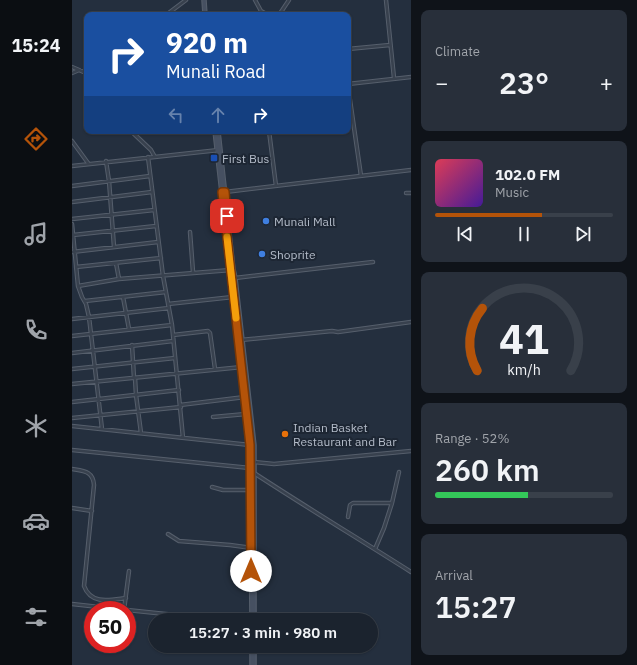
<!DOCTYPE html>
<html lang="en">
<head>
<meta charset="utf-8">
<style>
	:root { --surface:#1b232e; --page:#282f3a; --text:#f1f3f6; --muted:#a0a4aa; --line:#39404a; --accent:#b45309 }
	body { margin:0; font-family:"IBM Plex Sans",sans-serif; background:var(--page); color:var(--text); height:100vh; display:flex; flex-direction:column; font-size:15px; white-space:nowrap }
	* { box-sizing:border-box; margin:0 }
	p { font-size:13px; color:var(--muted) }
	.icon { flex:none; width:22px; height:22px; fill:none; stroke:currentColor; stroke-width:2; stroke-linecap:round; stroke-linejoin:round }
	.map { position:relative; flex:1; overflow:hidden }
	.side { display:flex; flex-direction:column; gap:10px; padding:10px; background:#0f1319; width:226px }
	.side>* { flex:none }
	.hud { position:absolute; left:12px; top:12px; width:267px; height:122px; border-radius:8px; box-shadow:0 1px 3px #0004,0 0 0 1px var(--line); background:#1a4fa0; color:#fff; overflow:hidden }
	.speed { position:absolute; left:12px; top:601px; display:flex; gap:8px; font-size:20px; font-weight:700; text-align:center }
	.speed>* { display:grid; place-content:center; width:52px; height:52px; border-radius:50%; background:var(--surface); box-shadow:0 1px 3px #0004,0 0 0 1px var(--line); line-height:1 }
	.speed .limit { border:6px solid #d22; background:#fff; color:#111 }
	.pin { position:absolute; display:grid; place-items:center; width:34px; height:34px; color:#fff; margin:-17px; border-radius:8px; box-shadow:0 2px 6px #0006 }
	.me { position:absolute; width:44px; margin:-22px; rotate:0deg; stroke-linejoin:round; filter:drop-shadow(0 0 3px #0008) }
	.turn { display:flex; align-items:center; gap:14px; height:84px; padding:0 16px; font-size:18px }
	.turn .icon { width:52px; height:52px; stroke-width:2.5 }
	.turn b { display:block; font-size:28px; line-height:34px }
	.lanes { display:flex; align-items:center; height:38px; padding:0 16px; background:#0003; justify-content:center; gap:20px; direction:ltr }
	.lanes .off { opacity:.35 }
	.big { font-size:30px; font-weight:600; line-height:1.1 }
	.side .card { flex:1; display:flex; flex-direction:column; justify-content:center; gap:6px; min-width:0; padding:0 14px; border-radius:8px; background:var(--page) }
	.side .dial { align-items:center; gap:0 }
	.dial svg { height:104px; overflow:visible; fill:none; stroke:var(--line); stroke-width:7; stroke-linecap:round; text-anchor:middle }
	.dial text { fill:var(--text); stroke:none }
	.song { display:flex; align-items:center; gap:12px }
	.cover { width:48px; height:48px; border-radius:6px; background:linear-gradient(135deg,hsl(350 70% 55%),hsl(260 70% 35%)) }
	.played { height:4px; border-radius:2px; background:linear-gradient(90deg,var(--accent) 60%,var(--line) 60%) }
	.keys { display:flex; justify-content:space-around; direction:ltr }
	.heat { display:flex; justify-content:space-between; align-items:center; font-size:22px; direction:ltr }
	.charge { height:6px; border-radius:3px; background:linear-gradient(90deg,#34c759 52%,var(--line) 0) }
	.trip { position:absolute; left:76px; top:613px; width:230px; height:40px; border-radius:20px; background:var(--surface); box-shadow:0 1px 3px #0004,0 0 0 1px var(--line); font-weight:600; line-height:40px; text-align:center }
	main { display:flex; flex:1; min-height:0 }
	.tabs { display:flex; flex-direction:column; width:72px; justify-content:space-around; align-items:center; background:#0b0e12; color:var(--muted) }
	.tabs .icon { width:28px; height:28px }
	.tabs .selected { color:var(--accent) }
	.tabs b { font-size:18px; color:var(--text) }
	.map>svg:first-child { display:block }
</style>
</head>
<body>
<main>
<nav class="tabs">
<b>15:24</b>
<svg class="icon selected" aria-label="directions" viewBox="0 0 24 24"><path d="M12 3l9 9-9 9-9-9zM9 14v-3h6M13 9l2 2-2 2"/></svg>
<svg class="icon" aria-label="music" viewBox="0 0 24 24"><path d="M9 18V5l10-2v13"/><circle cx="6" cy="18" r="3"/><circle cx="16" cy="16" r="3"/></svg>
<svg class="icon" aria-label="phone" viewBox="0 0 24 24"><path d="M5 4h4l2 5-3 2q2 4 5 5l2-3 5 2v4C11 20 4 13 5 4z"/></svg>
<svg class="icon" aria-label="climate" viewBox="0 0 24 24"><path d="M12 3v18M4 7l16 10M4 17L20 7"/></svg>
<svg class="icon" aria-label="car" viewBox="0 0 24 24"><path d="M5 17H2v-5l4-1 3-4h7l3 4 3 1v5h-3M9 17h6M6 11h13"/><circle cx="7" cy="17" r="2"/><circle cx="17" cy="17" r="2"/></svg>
<svg class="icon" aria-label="filters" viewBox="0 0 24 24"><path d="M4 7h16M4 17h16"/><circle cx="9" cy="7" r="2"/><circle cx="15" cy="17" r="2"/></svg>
</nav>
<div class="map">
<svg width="339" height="665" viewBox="0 0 339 665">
	<rect width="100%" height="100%" fill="#242f3e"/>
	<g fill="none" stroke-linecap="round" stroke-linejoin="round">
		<!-- street casing -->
		<g stroke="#565f6c" stroke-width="4.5">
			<path id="street" d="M183 0 189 11 196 15
				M314 0 322 78
				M94 15 114 0
				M207 15 217 0
				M276 49 318 45
				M0 67 14 73 15 75
				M0 73 7 70
				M276 84 339 77
				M276 86 289 176
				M59 131 79 150 83 157
				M197 131 204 186
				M0 141 16 163
				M76 157 91 276 100 325 111 438
				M34 161 37 181 42 247
				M0 166 147 150
				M0 186 78 176
				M153 192 339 170
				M334 193H339
				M0 202 80 192
				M0 219 82 210
				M0 224 6 286 10 297 14 304 17 317 30 429
				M118 232 121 272
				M1 235 84 226
				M0 252 86 242
				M44 263 47 279
				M4 267 89 258
				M163 278 301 262
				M6 286 47 279 159 270
				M51 297 57 329
				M13 301 94 292
				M96 304 161 297
				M0 319 97 308
				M101 335 136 331 138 333 143 369
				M0 336 100 325
				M169 340 260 331 266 332 339 322
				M60 345 62 378
				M0 353 101 341
				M0 369 103 358
				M63 378 64 395 69 433
				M0 384 170 367
				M0 402 107 390
				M108 405 173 397
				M141 417 174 414
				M0 418 109 407
				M0 426 178 445
				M0 450 178 468
				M181 462 202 464 339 451
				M0 469C12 471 21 471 22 485L12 586C19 605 38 600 54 598
				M182 473C234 507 287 539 339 572
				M140 487 151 490H178
				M320 503 327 472
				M0 508 20 511
				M276 517 278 505 281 503H320L312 528 303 549
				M96 534 107 541 158 545 180 548
				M0 604 54 610
				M52 610 57 571
				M55 610 152 620"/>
		</g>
		<!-- secondary casing -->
		<g stroke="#565f6c" stroke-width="5.5">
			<path id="secondary" d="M132 0 133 15
				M143 131 153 220
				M146 131 161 269 163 278 182 445V620
				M158 268 178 445 180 620
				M180 646V665
				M182 646V665"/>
		</g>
		<!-- street -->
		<use href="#street" stroke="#38414e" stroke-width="2.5"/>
		<!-- secondary -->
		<use href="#secondary" stroke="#465061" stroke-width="3.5"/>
	</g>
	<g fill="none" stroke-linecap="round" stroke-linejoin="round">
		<!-- route casing -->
		<g stroke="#753606" stroke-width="10">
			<path id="route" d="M155 216 153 192H150L178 445 179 571"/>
		</g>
		<!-- route -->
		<use href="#route" stroke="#b45309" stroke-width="7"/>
		<!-- slow -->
		<path stroke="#f59e0b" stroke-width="7" d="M155 237 164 318"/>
	</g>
	<!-- markers -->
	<rect fill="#1a4fb4" stroke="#1d2633" stroke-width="1.5" x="138" y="154" width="8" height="8" rx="2"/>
	<g fill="#3f7fe0" stroke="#1d2633" stroke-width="1.5">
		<circle cx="194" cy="221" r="4"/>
		<circle cx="190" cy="254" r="4"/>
	</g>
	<circle fill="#e8710a" stroke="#1d2633" stroke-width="1.5" cx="213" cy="434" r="4"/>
	<g text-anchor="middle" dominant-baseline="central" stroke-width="4" stroke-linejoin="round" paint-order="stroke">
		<!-- poi labels -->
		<g font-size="12" fill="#b4bcc9" stroke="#1d2633" text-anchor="start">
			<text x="150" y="158">First Bus</text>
			<text x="202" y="221">Munali Mall</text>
			<text x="198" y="254">Shoprite</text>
			<text x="221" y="427">Indian Basket<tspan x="221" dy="14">Restaurant and Bar</tspan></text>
		</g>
	</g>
</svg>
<div class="speed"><div class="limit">50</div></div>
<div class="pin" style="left:155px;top:216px;background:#d93025"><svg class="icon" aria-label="arrive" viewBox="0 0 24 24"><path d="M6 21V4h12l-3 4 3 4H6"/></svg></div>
<svg class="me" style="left:179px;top:571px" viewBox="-20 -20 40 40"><circle r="19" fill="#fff"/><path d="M0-13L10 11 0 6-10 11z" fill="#b45309"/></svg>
<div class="trip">15:27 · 3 min · 980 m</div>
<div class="hud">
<div class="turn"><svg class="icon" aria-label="right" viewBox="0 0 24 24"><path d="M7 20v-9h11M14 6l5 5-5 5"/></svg><div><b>920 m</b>Munali Road</div></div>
<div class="lanes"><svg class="icon off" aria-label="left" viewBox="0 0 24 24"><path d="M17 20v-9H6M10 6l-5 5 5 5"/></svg><svg class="icon off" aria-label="ahead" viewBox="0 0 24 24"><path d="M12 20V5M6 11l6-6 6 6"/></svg><svg class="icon" aria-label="right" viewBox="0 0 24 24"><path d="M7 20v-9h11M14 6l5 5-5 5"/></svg></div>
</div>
</div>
<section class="side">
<div class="card"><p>Climate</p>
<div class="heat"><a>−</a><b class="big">23°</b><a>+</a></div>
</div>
<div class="card">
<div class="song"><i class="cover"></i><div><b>102.0 FM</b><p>Music</p></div></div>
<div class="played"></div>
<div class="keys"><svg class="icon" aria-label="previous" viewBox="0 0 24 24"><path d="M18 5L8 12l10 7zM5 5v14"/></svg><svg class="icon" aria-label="pause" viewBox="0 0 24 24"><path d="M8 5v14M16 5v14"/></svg><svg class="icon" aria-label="next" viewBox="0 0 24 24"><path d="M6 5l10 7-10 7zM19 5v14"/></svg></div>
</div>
<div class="card dial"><svg viewBox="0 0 100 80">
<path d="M14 69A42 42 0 1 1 86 69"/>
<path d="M14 69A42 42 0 0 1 18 21" stroke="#b45309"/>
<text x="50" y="56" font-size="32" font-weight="700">41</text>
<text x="50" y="72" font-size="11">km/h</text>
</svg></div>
<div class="card"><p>Range · 52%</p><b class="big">260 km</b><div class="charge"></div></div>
<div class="card"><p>Arrival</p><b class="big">15:27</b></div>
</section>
</main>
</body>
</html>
